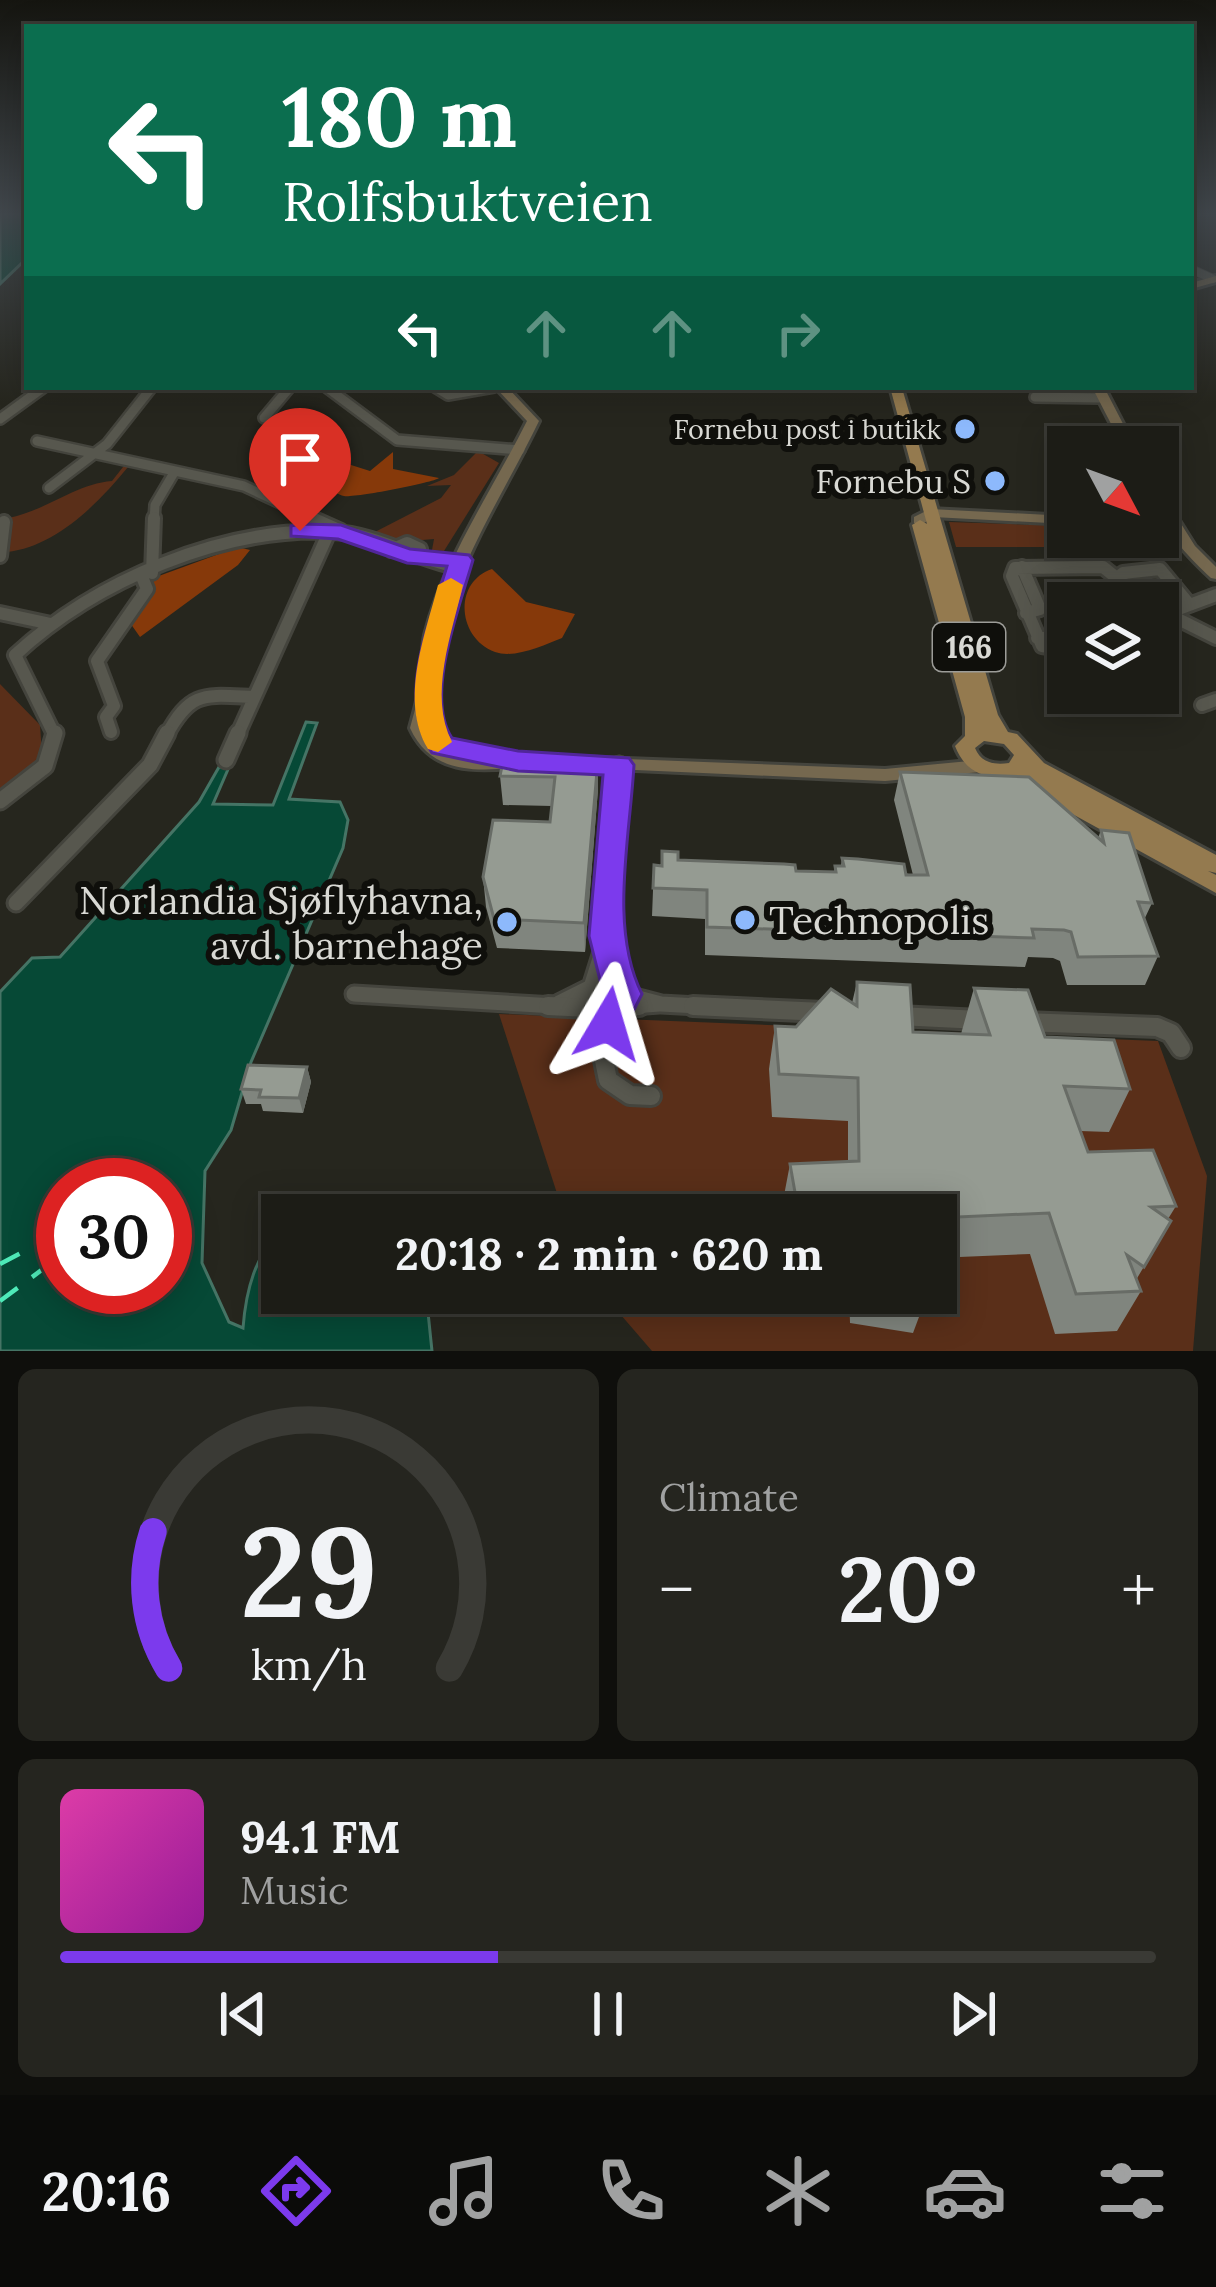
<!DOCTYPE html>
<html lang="en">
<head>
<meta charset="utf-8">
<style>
	:root { --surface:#1c1c16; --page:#25251f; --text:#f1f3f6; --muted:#a0a1a1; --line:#3a3a35; --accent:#7c3aed }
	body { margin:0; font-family:Lora,serif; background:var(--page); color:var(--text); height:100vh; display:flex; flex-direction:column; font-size:45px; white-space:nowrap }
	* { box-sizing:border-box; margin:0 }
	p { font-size:39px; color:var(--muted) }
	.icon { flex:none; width:66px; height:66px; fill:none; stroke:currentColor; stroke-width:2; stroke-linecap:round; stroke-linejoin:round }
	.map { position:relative; height:1351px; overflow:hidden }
	.side { display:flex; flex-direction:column; gap:18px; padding:18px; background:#0f0f0c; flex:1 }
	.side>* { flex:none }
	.banner { position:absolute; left:24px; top:24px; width:1170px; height:366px; border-radius:0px; box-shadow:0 6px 30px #0003,0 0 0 3px var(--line); background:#0b6e4f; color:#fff; overflow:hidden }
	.needle { width:78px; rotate:131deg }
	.tools { position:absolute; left:1047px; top:426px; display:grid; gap:24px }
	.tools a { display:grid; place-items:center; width:132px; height:132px; border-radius:0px; background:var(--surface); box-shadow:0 6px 30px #0003,0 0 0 3px var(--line); font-size:60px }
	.speed { position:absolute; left:36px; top:1158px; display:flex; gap:24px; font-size:60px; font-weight:700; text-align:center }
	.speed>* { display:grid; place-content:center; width:156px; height:156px; border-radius:50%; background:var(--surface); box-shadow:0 6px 30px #0003,0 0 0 3px var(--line); line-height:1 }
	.speed .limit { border:18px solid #d22; background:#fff; color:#111 }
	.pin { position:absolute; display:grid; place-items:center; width:102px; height:102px; color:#fff; margin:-123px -51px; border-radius:50% 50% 50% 0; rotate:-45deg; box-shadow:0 0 12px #0007 }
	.pin .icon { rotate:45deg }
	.me { position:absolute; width:132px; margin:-66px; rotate:7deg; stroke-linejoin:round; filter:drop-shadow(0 0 9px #0008) }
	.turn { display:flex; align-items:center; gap:42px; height:252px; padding:0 60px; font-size:54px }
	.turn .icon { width:156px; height:156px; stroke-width:2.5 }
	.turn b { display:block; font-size:84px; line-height:102px }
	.lanes { display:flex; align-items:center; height:114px; padding:0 60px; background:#0003; justify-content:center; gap:60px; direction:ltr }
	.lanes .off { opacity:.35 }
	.big { font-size:90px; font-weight:700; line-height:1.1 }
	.side .tile { flex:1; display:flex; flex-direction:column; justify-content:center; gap:18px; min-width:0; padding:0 42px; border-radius:18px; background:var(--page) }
	.side .dial { align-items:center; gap:0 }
	.dial svg { height:312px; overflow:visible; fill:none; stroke:var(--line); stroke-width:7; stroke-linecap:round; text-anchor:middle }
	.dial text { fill:var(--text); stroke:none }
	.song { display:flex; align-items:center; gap:36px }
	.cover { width:144px; height:144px; border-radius:18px; background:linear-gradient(135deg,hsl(320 70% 55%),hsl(300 70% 35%)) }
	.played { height:12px; border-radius:6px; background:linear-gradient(90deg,var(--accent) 40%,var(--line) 40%) }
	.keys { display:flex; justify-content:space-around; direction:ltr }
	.heat { display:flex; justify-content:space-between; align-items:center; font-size:66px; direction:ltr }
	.side .tiles { flex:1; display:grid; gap:18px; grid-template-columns:1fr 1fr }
	.tile:last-child { grid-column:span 2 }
	.trip { position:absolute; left:261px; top:1194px; width:696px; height:120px; border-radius:0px; background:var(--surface); box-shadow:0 6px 30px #0003,0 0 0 3px var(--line); font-weight:700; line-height:120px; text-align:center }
	.tab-bar { display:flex; height:192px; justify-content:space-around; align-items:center; background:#0b0b09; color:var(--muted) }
	.tab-bar .icon { width:84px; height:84px }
	.tab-bar .selected { color:var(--accent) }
	.tab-bar b { font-size:54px; color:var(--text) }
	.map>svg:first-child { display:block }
</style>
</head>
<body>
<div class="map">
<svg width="1216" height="1351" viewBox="0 0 1216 1351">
	<rect width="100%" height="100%" fill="#26261e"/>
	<!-- green -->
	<path fill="#5a2f19" d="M478 451 499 463 444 551 432 550 434 539 387 543 371 534 441 498 451 485 427 486 454 475Z
		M123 467H128C98 504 55 547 7 552L8 518C46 511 75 484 112 481Z
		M949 522 1068 526V537H1158L1161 528 1171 547H956Z
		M0 684 40 725 43 770 0 803Z
		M499 1014 1158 1041 1207 1176 1193 1351H652L602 1293H936V1215H564Z"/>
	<!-- forest -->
	<path fill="#86390a" d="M310 452 370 471 393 452V469L439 478C432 483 354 498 344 496 338 495 332 490 326 487L328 479 277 473Z
		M238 547 250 550 238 565 140 637 128 620 156 577Z
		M492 569 526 602 575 614 562 638C544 645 515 659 495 652 457 638 453 582 492 569Z"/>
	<!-- water -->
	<path fill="#064936" stroke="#457465" stroke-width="3" fill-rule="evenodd" d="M0 213H27V258L0 284Z
		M306 722 317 723 289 799 340 802 348 820 343 848 251 1062 231 1130 205 1171 202 1263 229 1322 243 1328C246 1289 255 1257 282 1226V1293H426L432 1351H0V992L32 958 60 957 199 802 219 767H229L213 804 273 805ZM63 1185H165V1287H63Z"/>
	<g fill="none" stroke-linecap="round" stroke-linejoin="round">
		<!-- ferry -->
		<path stroke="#4ee9b8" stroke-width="4.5" stroke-dasharray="22 18" stroke-linecap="butt" d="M0 1264 63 1231
			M0 1301 63 1254"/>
		<!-- street-far4 casing -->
		<g stroke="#44443d" stroke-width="10">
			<path id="street-far4" d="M1191 269 1213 279"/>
		</g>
		<!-- street-far3 casing -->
		<g stroke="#44443d" stroke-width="14">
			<path id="street-far3" d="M326 387 397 440 520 450
				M435 387 448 395 494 387
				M1035 397 1101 398
				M264 418 290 387
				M0 419 44 387
				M37 441 244 486 319 521
				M49 488 107 444 152 387
				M154 521 155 505 175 471"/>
		</g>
		<!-- street-far2 casing -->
		<g stroke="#44443d" stroke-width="18">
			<path id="street-far2" d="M312 518 341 531
				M391 550 407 543 420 549
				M0 556 4 522
				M1022 567 1040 609 1026 613
				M152 573 154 518
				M1116 579 1123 573 1160 569 1189 604
				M1158 609 1216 638
				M0 613 51 624
				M1158 623 1168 613 1216 595
				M1037 638H1068
				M1068 650 1042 646 1012 576 1015 568 1103 567 1148 603
				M1202 705 1216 700
				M111 732 106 717 114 706 97 661 147 589 142 577
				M55 736 15 655C95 581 223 526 334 532 376 534 415 559 457 567
				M166 736C191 690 204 695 254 697
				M237 736 329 532"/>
		</g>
		<!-- street-far1 casing -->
		<g stroke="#44443d" stroke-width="21">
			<path id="street-far1" d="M226 760 238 733
				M0 801 45 766 55 733
				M16 903 150 765 167 733
				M607 936 615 983
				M592 984 607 936 619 765
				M585 993 592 1009
				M354 994 589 1008
				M623 994 661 1004 754 1009
				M559 1003 603 981 620 987 623 1001 615 1009
				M620 1007 659 1004"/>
		</g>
		<!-- street casing -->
		<g stroke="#44443d" stroke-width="24">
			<path id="street" d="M548 1006 589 1008
				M588 1006 612 1012 618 1006
				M693 1006 824 1012
				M620 1007 639 1006
				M594 1011 608 1080 630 1095 651 1096
				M898 1016 980 1020
				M1024 1022 1157 1027 1171 1033 1181 1048
				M601 1049 612 1012"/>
		</g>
		<!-- secondary casing -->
		<g stroke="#44443d" stroke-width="6">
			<path id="secondary" d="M1216 276V282L1191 289V283Z
				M495 387H507L539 421C497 509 430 599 438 701L433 706 428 728C444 764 487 758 520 755L526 757 529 761 526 765 520 767C476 772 431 774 410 728 413 716 417 704 419 691 423 673 421 654 425 635 444 559 492 491 527 421Z
				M1092 387H1104L1135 447H1123Z
				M1158 494 1163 495 1195 546 1216 567V579L1211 578C1188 556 1158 528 1158 494Z
				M930 509 1068 516V524L933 517 924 523H914V517Z
				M575 757 885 769 980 760 986 762 989 766 986 770 980 772 885 781 569 767 566 763 569 759Z"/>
		</g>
		<!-- primary casing -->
		<g stroke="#44443d" stroke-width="6">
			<path id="primary" d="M890 387 902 388 998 715 1008 732 1017 734 1044 763 1216 855V873L1208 871 1216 875V893L1014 782 1012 776C985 780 965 772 955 746L965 736V717L912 525 920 520 927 524ZM984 741 1004 744 1014 755 1009 763C994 765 981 763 975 748Z"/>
		</g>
		<!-- street-far4 -->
		<use href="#street-far4" stroke="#57574e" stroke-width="8"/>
		<!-- street-far3 -->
		<use href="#street-far3" stroke="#57574e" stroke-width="9"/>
		<!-- street-far2 -->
		<use href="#street-far2" stroke="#57574e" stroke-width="12"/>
		<!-- street-far1 -->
		<use href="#street-far1" stroke="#57574e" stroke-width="15"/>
		<!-- street -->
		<use href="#street" stroke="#57574e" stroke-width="18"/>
		<!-- secondary -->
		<use href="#secondary" fill="#75684f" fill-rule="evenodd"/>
		<!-- primary -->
		<use href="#primary" fill="#947a4f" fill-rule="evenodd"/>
	</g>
	<!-- wall -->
	<path fill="#80857e" d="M504 756 598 789 585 952 497 948 486 907 483 877 550 822 552 806 503 805 500 776Z
		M900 772 1098 838 1101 830 1152 903 1144 920 1158 956 1145 985H1067L1060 961 1053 958 1028 957 1025 967 705 955V919L652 916 654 865 662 866 678 860 796 871 834 872 835 866H841L842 858 913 875 894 800Z
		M857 982 913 1032 961 1034 974 988 1045 1037 1130 1089 1109 1132 1080 1131 1088 1152 1176 1206 1168 1219 1171 1221 1136 1280 1141 1291 1117 1331 1055 1334 1030 1254 936 1258V1215H784L782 1206 790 1164 848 1162V1121L772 1117 769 1069 775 1026 796 1027 852 1003Z
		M307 1067 311 1082 303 1113 263 1111 261 1104H246L241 1089Z
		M849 1293H928L913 1333 850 1323Z"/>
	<!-- shaded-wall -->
	<path fill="#686c66" d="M598 759V789L585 952 584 923Z
		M307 1067 311 1082 303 1113 299 1098Z"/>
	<!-- building -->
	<path fill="#959b92" stroke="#686c66" stroke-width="3" d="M504 756 598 759 584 923 494 919 483 877 493 820 550 822 555 777 500 776Z
		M900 772 1029 777 1104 843 1101 830 1129 833 1152 903 1138 902 1158 956 1078 957 1071 932 1064 930 1032 929 1034 938 707 927V890L653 888 654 865 662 866V851L678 852V860L784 864 795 865 796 871 836 872 835 866H844L842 858 858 859 904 864 906 875H928Z
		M857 982 910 985 913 1032 990 1035 974 988 1028 990 1045 1037 1114 1040 1130 1089 1064 1086 1088 1152 1153 1150 1176 1206 1151 1207 1171 1221 1144 1267 1127 1255 1141 1291 1076 1294 1049 1213 936 1218V1215H799L790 1164 859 1161 858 1078 779 1074 775 1026 796 1027 831 989 857 1006Z
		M248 1065 307 1067 299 1098 259 1097 261 1090 241 1089Z"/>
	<!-- sky -->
	<linearGradient id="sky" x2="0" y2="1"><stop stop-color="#151510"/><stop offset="0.53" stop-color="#41474c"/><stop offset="1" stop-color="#41474c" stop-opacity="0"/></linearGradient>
	<rect width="1216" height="403" fill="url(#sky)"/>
	<!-- route -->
	<path fill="#7c3aed" stroke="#51269a" stroke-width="3" d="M300 524 341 525 410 549 469 555 473 560C460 606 424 696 452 738L518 751 629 758 634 765C630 838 609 928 642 994L621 1035 608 1039 595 1035 590 1024 604 996 589 936 603 775 518 771 432 753C396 695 429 627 447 566L407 563 338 539 291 536V526Z"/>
	<!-- slow -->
	<path fill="#f59e0b" d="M451 578 463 585C452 633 428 695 452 742L438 752 428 749C399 700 425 636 438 585Z"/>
	<!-- markers -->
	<g fill="#8db9fc" stroke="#0f0f0b" stroke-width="4.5">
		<circle cx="965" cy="429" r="12"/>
		<circle cx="995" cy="481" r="12"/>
		<circle cx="745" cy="920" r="12"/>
		<circle cx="507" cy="922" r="12"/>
	</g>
	<g text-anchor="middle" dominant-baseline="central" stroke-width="12" stroke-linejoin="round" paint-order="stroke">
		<!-- far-poi labels -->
		<g font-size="27" fill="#d9d9d4" stroke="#0f0f0b" text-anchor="end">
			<text x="941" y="429">Fornebu post i butikk</text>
		</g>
		<!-- shield labels -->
		<rect fill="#0f0f0b" stroke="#9c9c98" stroke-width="3" x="933" y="623" width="72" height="48" rx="9"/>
		<g font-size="30" font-weight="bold" fill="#d9d9d4">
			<text x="969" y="647">166</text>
		</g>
		<!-- poi labels -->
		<g font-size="33" fill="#d9d9d4" stroke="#0f0f0b" text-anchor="end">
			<text x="971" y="481">Fornebu S</text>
		</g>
		<!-- near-poi labels -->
		<g font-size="39" fill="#d9d9d4" stroke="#0f0f0b" text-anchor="end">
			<text x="483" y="900">Norlandia Sjøflyhavna,<tspan x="483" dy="45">avd. barnehage</tspan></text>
			<text x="769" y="920" text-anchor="start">Technopolis</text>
		</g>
	</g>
</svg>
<div class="tools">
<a><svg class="needle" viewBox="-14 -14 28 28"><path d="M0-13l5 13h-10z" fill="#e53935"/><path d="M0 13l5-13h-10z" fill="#a0a1a1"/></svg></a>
<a><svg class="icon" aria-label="layers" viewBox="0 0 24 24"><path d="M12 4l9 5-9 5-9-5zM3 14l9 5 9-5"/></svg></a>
</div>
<div class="speed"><div class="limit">30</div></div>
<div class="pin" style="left:300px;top:531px;background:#d93025"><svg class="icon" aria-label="arrive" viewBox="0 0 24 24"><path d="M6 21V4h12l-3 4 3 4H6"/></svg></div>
<svg class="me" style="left:608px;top:1024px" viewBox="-20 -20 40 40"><path d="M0-17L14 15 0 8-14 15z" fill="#7c3aed" stroke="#fff" stroke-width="4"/></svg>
<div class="trip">20:18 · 2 min · 620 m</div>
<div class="banner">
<div class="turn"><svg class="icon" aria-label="left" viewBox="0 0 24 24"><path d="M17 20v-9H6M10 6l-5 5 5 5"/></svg><div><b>180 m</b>Rolfsbuktveien</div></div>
<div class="lanes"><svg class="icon" aria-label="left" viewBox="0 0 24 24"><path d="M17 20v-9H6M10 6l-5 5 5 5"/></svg><svg class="icon off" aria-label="ahead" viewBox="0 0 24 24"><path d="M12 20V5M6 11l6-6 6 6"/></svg><svg class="icon off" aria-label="ahead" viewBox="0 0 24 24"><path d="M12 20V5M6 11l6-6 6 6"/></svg><svg class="icon off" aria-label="right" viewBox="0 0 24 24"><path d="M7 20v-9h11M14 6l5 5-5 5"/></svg></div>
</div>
</div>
<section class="side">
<div class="tiles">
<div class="tile dial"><svg viewBox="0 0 100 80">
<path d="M14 69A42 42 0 1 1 86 69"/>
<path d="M14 69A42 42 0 0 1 10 34" stroke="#7c3aed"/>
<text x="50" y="56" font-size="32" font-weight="700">29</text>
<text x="50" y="72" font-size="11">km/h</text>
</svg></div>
<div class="tile"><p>Climate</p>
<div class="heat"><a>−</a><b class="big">20°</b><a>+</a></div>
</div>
<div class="tile">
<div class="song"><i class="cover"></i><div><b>94.1 FM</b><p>Music</p></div></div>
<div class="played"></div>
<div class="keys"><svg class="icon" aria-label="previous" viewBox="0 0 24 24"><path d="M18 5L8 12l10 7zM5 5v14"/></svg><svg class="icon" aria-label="pause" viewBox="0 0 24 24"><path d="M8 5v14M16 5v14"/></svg><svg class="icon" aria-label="next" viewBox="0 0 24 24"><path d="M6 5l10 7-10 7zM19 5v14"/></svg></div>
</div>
</div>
</section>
<nav class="tab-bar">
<b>20:16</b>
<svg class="icon selected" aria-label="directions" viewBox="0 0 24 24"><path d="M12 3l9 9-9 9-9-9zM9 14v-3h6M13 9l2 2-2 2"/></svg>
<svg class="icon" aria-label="music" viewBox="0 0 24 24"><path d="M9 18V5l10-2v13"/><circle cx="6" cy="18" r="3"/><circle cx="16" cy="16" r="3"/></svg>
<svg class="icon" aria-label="phone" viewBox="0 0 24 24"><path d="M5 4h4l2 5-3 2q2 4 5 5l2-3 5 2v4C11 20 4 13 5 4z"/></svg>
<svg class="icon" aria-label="climate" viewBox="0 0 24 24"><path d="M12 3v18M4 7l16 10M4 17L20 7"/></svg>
<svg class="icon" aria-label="car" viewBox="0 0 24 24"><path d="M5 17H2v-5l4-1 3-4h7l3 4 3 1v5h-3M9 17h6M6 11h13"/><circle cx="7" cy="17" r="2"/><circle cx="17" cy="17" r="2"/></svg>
<svg class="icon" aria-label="filters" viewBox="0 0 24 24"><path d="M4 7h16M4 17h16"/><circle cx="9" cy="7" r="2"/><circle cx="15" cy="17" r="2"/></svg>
</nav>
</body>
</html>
